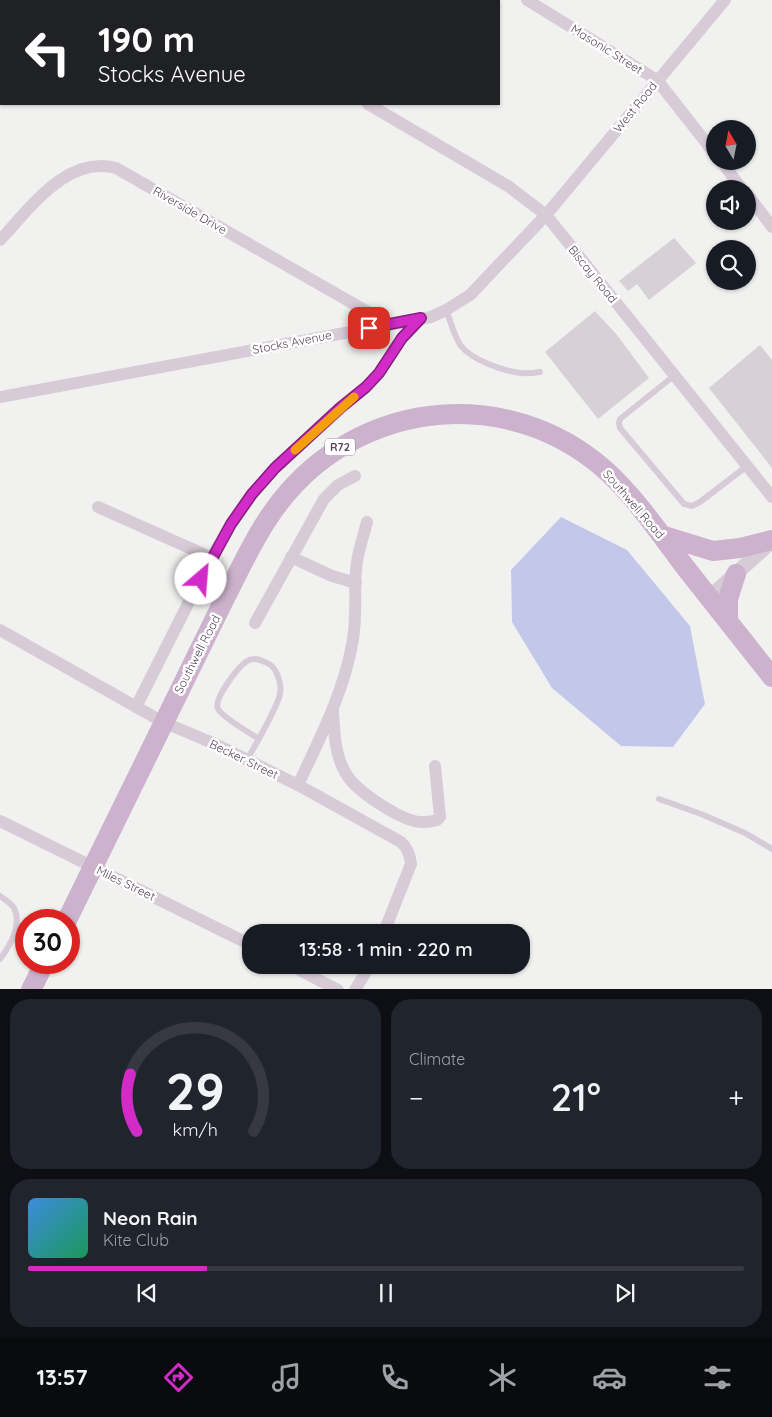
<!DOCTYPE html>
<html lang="en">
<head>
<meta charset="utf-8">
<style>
	:root { --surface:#171b24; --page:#20242c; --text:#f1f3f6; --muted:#9ea1a6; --line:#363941; --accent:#d22bc7 }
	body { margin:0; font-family:Quicksand,sans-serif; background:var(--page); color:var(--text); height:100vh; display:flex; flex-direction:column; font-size:19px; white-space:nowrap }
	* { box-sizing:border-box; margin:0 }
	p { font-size:16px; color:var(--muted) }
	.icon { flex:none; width:28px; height:28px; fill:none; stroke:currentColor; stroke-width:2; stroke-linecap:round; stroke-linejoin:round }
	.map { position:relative; height:989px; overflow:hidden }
	.sheet { display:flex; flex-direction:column; gap:10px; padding:10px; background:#0d0f14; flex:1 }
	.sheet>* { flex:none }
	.hud { position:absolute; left:0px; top:0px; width:500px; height:105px; box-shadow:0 1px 4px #0004; background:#202124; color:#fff; overflow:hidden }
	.needle { width:32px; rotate:350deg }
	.fabs { position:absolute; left:706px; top:120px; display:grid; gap:10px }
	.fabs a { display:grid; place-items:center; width:50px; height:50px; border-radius:50%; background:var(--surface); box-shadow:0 1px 4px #0004; font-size:25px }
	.speed { position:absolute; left:15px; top:909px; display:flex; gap:10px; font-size:25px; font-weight:700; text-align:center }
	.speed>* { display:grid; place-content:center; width:65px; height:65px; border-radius:50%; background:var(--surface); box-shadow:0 1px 4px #0004; line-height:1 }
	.speed .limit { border:8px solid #d22; background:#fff; color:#111 }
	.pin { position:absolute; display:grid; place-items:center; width:42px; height:42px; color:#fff; margin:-21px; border-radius:10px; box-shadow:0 2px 8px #0006 }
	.me { position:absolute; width:55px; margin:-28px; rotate:27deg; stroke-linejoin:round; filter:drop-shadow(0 0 4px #0008) }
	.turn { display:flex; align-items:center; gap:18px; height:105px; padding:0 15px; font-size:22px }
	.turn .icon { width:65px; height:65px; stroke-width:2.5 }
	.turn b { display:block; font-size:35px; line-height:42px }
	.big { font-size:38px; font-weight:600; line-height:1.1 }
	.sheet .tile { flex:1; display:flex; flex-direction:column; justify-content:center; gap:8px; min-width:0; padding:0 18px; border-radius:20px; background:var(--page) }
	.sheet .dial { align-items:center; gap:0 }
	.dial svg { height:130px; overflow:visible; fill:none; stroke:var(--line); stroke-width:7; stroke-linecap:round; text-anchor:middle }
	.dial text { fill:var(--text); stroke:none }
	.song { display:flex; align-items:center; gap:15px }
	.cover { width:60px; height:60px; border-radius:8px; background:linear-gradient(135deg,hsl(210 70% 55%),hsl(150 70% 35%)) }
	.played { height:5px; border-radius:2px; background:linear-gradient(90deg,var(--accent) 25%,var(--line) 25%) }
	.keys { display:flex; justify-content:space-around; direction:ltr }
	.heat { display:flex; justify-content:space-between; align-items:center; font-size:28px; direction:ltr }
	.sheet .tiles { flex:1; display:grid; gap:10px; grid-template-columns:1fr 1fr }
	.tile:last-child { grid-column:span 2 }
	.trip { position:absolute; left:242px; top:924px; width:288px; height:50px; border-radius:20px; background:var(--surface); box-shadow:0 1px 4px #0004; font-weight:600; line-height:50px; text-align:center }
	.tab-bar { display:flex; height:80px; justify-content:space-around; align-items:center; background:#090b0e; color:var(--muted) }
	.tab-bar .icon { width:35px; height:35px }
	.tab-bar .active { color:var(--accent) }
	.tab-bar b { font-size:22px; color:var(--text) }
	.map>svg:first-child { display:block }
</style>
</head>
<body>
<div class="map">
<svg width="772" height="990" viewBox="0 0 772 990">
	<rect width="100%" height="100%" fill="#f1f2f0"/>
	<!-- green -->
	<path fill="#c3c8eb" d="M561 517 627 550 690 626 705 704 673 747 621 746 552 688 512 622 511 570Z"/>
	<!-- building -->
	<path fill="#d7d0d6" d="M674 238 696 263 649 300 637 284 628 291 619 281Z
		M595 311 617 335 649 378 598 419 545 352Z
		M760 345 772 360V468L709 388Z"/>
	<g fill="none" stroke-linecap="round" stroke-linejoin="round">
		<!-- service -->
		<path stroke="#d8cbd8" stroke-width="6" d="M446 310C451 322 454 336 461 346 472 360 503 371 521 373 527 374 534 373 540 372
			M675 375 620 419 619 423 620 428 684 504 692 506 700 502 747 466
			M247 760C258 740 271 719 279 698 282 689 280 680 276 672 274 667 270 664 265 662 259 659 253 657 247 661 238 667 213 699 218 709 224 719 249 732 259 739
			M659 799 701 814 745 833 772 849
			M0 896C5 900 13 904 15 910 21 927 10 946 0 959"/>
		<!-- minor -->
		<path stroke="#d8cbd8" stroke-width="12" d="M527 0 657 80 715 154
			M216 1V0
			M368 104 508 186 546 215 772 497
			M721 161 742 189
			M748 195 772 227
			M0 240C30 209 66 155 116 168L389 324
			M0 397 431 317 446 310 470 295 546 215 725 0
			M98 507 212 558
			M291 557 332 576 356 583
			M255 623 324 499 338 485 355 476
			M0 630 163 722 215 744 298 785 401 842C408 848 410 855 411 864L384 932
			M136 707 209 562 231 524 252 494 275 468 340 409 366 387 379 373 402 338 421 318
			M333 711C334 731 335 755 345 772 354 790 395 816 414 821 422 823 430 822 437 820L440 817 435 766
			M298 785C320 738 345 690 353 639 357 616 354 593 356 570 357 554 363 538 367 522
			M0 821 251 945
			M290 965 338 990
			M355 990 370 965"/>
		<!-- tertiary -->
		<path stroke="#d8cbd8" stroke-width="15" d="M709 598 772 541"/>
		<!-- primary -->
		<path stroke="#ccb2cc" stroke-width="20" d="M661 535 713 551 740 548 772 540
			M728 621V599L736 574
			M67 920 226 596C244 561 261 523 288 492 369 399 509 387 603 468 634 495 661 535 685 567 714 604 743 640 772 677
			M31 990 45 962"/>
	</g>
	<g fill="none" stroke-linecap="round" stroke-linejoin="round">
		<!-- route casing -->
		<g stroke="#881c81" stroke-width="12">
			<path id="route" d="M201 579 231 524 252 494 275 468 340 408 366 387 379 373 402 338 421 318 369 328"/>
		</g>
		<!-- route -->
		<use href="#route" stroke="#d22bc7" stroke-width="9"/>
		<!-- slow -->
		<path stroke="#f59e0b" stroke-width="9" d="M295 450 354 397"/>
	</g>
	<g text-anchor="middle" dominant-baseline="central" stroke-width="5" stroke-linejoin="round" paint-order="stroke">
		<!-- shield labels -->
		<rect fill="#fff" stroke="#8c808d" stroke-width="1" x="325" y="438.5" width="30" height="17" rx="4"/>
		<g font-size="11" font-weight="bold" fill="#5b4a5c">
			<text x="340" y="447">R72</text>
		</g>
		<!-- street labels -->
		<g font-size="12" fill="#5b4a5c" stroke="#fff">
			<text transform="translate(607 49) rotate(32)">Masonic Street</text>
			<text transform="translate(635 107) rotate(-51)">West Road</text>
			<text transform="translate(190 210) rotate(30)">Riverside Drive</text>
			<text transform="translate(593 274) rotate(51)">Biscay Road</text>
			<text transform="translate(292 342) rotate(-11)">Stocks Avenue</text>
			<text transform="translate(634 504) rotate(49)">Southwell Road</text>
			<text transform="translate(197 654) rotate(-63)">Southwell Road</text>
			<text transform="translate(244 759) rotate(26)">Becker Street</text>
			<text transform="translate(126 883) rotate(26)">Miles Street</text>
		</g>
	</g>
</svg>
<div class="fabs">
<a><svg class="needle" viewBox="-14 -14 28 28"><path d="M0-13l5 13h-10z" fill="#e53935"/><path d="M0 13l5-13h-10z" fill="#9ea1a6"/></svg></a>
<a><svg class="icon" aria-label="sound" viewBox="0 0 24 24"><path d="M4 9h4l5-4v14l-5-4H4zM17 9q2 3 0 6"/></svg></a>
<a><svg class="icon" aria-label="search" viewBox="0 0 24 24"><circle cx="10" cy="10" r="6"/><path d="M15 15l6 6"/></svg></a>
</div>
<div class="speed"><div class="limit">30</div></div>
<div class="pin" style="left:369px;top:328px;background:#d93025"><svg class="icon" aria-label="arrive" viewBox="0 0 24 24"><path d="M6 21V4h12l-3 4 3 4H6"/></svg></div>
<svg class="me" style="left:201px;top:579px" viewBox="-20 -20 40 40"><circle r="19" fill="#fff"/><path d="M0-13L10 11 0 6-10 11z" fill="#d22bc7"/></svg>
<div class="trip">13:58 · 1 min · 220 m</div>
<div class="hud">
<div class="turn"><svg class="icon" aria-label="left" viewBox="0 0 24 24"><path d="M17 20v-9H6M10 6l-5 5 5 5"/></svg><div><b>190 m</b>Stocks Avenue</div></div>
</div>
</div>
<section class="sheet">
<div class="tiles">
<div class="tile dial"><svg viewBox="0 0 100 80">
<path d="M14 69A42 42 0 1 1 86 69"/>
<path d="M14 69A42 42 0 0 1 10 34" stroke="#d22bc7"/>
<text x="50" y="56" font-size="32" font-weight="700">29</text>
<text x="50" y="72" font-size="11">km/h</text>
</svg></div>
<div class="tile"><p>Climate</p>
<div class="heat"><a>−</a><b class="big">21°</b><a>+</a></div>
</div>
<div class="tile">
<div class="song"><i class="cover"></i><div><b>Neon Rain</b><p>Kite Club</p></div></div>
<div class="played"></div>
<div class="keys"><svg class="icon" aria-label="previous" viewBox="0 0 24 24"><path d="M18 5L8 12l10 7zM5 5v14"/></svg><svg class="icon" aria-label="pause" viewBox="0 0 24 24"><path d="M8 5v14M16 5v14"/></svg><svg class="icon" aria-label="next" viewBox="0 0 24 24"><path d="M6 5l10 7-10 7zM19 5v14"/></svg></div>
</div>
</div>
</section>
<nav class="tab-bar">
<b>13:57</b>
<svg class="icon active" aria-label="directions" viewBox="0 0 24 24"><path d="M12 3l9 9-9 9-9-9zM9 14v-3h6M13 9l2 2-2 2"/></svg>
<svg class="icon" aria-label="music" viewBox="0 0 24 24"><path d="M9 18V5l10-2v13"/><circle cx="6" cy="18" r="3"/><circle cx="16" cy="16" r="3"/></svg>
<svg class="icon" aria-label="phone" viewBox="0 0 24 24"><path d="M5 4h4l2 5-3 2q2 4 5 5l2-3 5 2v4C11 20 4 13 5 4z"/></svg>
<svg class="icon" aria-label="climate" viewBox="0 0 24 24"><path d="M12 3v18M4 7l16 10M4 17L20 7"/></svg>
<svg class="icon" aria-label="car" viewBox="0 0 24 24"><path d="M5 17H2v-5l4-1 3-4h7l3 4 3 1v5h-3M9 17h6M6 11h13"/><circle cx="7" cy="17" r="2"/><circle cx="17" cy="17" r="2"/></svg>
<svg class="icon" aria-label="filters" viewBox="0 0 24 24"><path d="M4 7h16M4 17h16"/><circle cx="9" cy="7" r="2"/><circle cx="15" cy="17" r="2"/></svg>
</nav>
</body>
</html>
